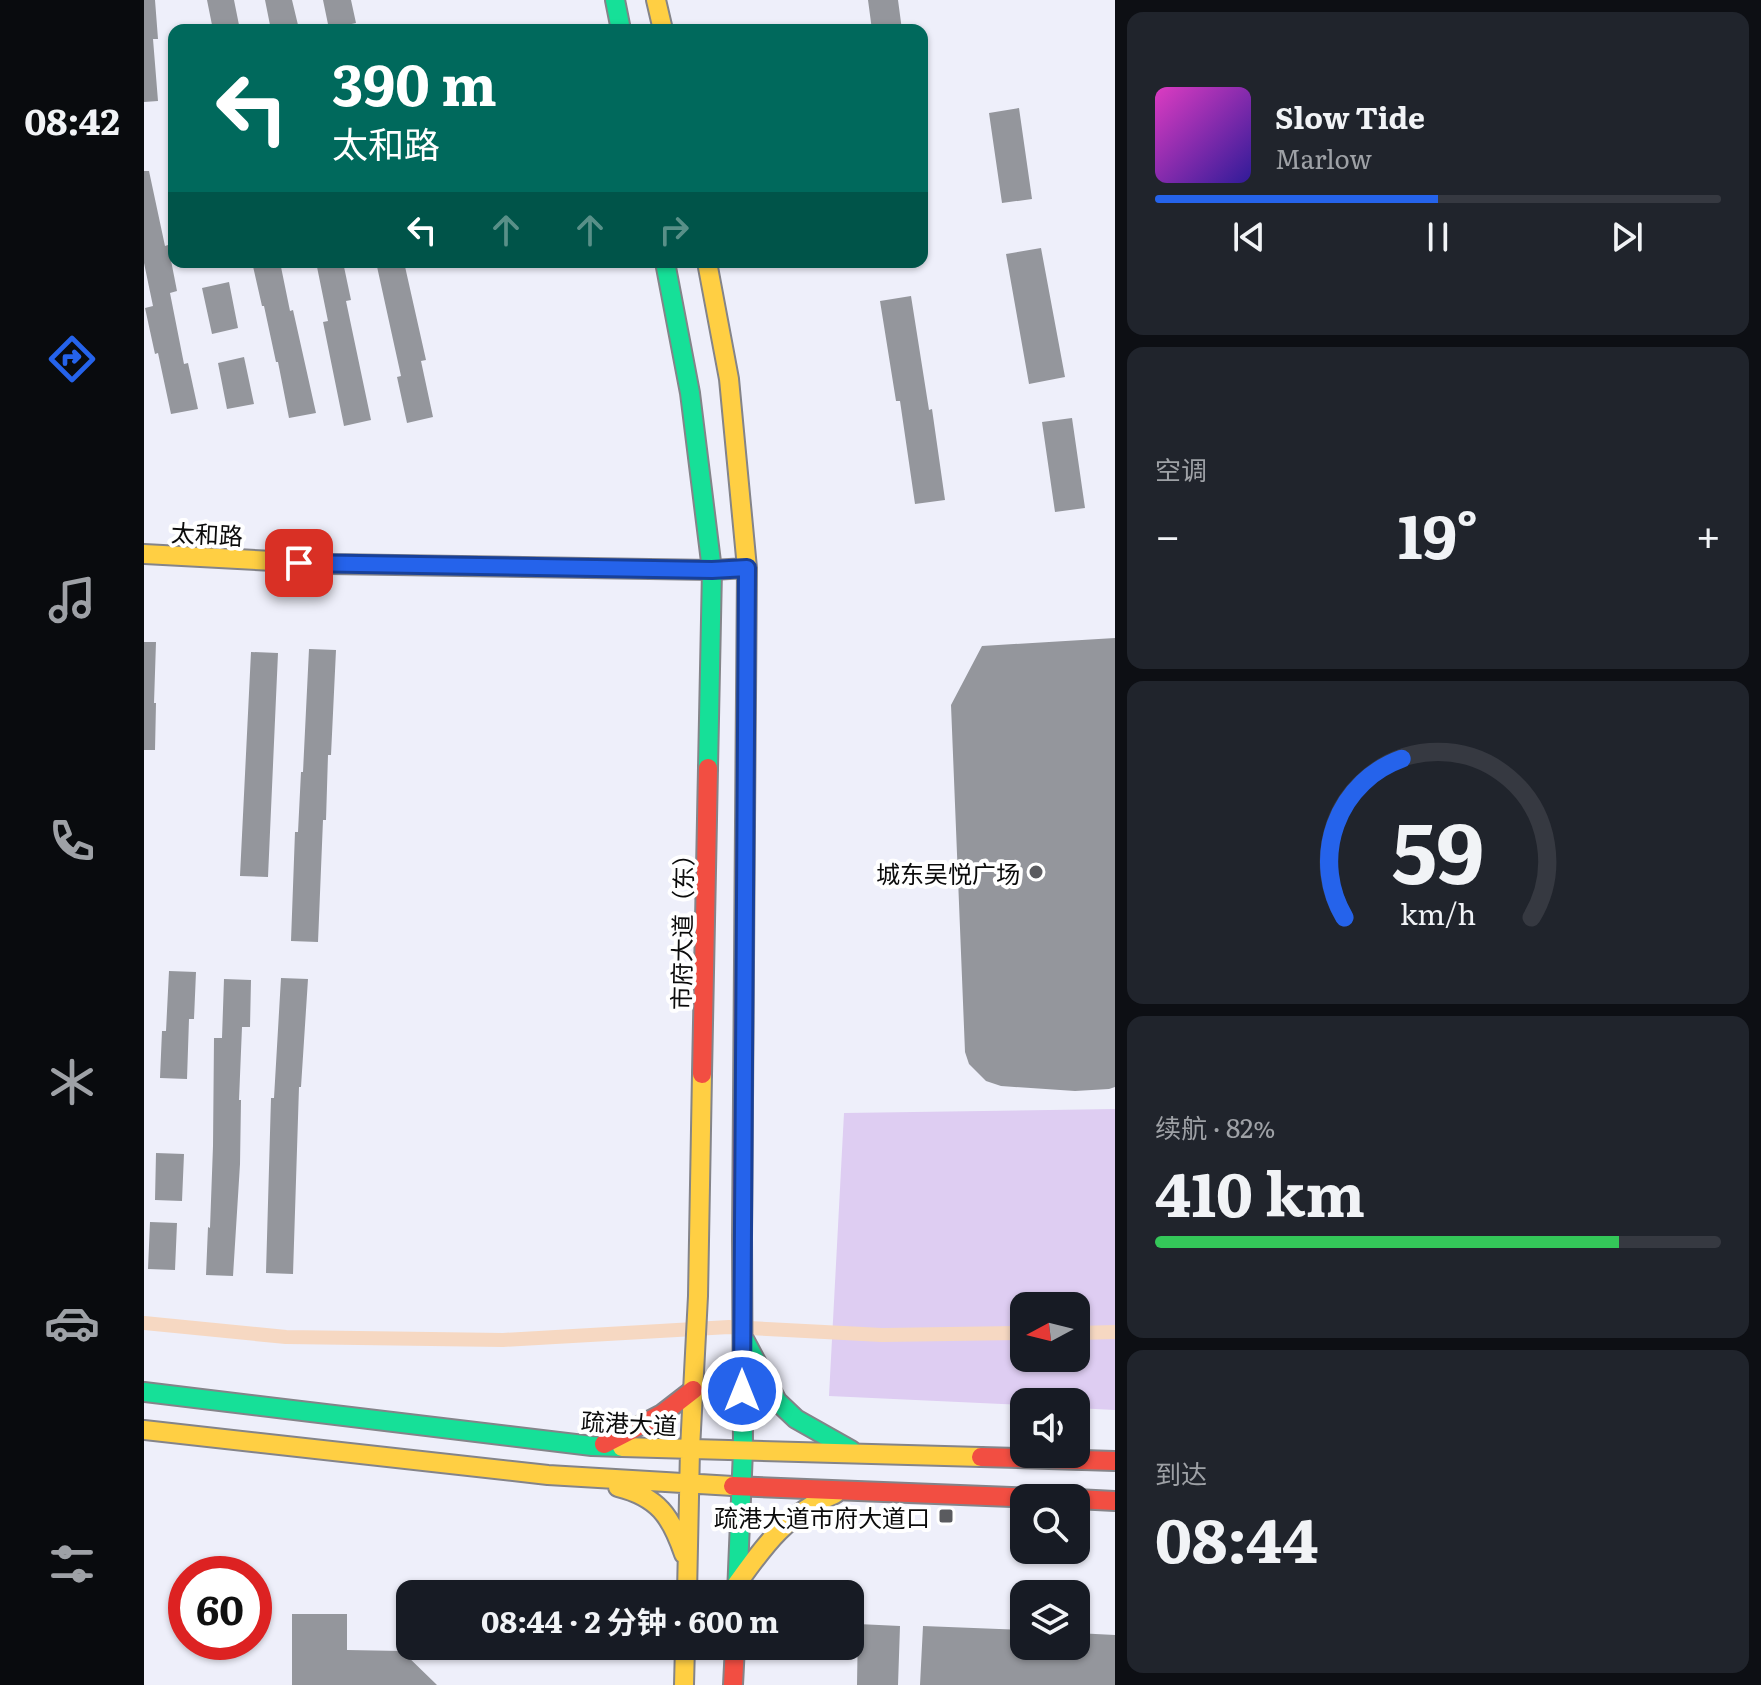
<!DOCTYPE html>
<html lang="zh">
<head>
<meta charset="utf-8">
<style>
	:root { --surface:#171b24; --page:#20242c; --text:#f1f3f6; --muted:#9ea1a6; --line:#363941; --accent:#2563eb }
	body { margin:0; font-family:Literata,"Noto Sans SC",serif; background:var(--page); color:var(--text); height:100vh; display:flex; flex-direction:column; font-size:30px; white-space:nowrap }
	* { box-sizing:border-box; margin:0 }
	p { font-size:26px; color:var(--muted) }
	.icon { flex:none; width:44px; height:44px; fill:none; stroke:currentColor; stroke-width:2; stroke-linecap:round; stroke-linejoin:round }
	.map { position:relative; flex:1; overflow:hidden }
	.sheet { display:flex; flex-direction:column; gap:12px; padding:12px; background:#0d0f14; width:646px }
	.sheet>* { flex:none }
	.guide { position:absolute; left:24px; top:24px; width:760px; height:244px; border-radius:16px; box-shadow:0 2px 6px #0004; background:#00695c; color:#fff; overflow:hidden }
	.needle { width:52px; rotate:263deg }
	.controls { position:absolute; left:866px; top:1292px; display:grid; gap:16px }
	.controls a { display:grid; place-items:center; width:80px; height:80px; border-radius:16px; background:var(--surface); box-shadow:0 2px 6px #0004; font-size:40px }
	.speed { position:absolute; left:24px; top:1556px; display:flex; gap:16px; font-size:40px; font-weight:700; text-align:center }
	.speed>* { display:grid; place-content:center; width:104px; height:104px; border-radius:50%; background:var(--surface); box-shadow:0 2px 6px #0004; line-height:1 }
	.speed .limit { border:12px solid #d22; background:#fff; color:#111 }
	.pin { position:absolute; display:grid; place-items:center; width:68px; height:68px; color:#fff; margin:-34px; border-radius:16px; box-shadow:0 4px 12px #0006 }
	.me { position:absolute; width:88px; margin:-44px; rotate:0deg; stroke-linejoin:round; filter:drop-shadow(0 0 6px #0008) }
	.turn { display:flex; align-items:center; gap:28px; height:168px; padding:0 32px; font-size:36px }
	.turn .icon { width:104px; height:104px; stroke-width:2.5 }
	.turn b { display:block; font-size:56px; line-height:68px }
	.lanes { display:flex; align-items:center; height:76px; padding:0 32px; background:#0003; justify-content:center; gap:40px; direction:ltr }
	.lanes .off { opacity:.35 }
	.big { font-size:60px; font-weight:700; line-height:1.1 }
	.sheet .widget { flex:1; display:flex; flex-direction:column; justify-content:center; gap:12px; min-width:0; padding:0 28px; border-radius:16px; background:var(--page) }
	.sheet .dial { align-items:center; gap:0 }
	.dial svg { height:208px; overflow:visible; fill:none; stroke:var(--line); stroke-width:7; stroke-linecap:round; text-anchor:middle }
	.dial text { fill:var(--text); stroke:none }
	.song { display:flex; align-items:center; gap:24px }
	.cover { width:96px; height:96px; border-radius:12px; background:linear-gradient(135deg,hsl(310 70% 55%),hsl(250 70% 35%)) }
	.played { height:8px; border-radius:4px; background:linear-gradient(90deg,var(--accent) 50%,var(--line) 50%) }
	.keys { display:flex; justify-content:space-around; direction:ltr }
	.heat { display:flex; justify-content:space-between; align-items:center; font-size:44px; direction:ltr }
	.charge { height:12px; border-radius:6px; background:linear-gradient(90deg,#34c759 82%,var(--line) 0) }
	.trip { position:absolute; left:252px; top:1580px; width:468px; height:80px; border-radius:16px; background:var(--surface); box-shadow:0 2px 6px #0004; font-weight:700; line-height:80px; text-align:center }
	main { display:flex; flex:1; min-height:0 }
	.tab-bar { display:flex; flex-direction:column; width:144px; justify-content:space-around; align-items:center; background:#090b0e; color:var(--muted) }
	.tab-bar .icon { width:56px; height:56px }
	.tab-bar .on { color:var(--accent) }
	.tab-bar b { font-size:36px; color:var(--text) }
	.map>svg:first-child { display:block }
</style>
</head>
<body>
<main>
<nav class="tab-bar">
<b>08:42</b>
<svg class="icon on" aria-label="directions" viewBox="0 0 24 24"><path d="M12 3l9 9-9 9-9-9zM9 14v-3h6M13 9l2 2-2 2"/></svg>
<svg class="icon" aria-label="music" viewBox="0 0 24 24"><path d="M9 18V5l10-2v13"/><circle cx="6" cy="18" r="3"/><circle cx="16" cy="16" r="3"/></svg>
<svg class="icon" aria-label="phone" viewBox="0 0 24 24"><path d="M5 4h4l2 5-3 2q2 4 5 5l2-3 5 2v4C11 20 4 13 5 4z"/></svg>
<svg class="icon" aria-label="climate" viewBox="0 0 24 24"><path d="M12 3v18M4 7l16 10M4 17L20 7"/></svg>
<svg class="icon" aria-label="car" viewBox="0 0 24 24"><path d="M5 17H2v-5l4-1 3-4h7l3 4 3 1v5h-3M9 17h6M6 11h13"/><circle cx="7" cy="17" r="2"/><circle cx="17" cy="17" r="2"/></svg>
<svg class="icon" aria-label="filters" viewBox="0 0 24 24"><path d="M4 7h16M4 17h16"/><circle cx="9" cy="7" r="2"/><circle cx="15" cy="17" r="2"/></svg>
</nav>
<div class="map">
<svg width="971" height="1685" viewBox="0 0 971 1685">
	<rect width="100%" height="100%" fill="#eeeffa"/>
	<!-- green -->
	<path fill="#decdf2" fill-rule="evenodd" d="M971 1109V1410L932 1408V1402H880V1405L685 1396 700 1113ZM880 1306H932V1358H880Z"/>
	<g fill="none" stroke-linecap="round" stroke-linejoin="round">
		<!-- canal -->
		<path stroke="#f6d8c2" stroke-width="14" d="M0 1323 142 1337 359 1340 585 1327 738 1335 880 1333
			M932 1333 971 1332"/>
	</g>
	<!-- building -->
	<path fill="#94969c" d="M0 0H11L14 39H9L14 101 0 102Z
		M63 0H90L96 30H69Z
		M121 0H148L154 25 127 30Z
		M179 0H207L212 23 185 29Z
		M724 0H754L758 30H728Z
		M875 108 888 199 858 203 845 113Z
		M0 171H5L21 246 24 245 33 291 26 293 40 364 44 363 54 409 27 414 14 353 11 354 1 308 9 306 0 263Z
		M897 248 921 377 885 384 862 254Z
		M108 262H136L146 311 149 310 172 413 145 418 134 362H132L120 306H118Z
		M172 262H199L207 300 202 301 227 420 200 426 179 322 184 321Z
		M232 262H260L282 360 277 361 289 417 263 423 253 377 257 376Z
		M85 282 94 328 68 334 58 288Z
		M767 296 785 410 788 409 801 500 771 504 756 401H752L736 301Z
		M100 357 110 404 83 409 74 363Z
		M928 418 941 508 911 512 898 422Z
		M971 638V1087L965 1089 931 1091 857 1086 842 1081 825 1064 821 1052 807 705 838 646Z
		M0 642H12L10 703H12L11 750H0Z
		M165 649 192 650 187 755H184L182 820H179L174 942 147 941 151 832H154L157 772H159Z
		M107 652 134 653 124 877 96 876Z
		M25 971 52 972 50 1019H45L43 1079 16 1078 18 1031H22Z
		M137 978 164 979 157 1087H155L149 1274 122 1273 127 1098H130Z
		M80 979 107 980 106 1027H98L95 1100H97L96 1164 89 1276 62 1275 64 1227 66 1228 69 1146 70 1038H78Z
		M12 1153 40 1154 38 1201 11 1200Z
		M6 1222 33 1223 31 1270 4 1269Z
		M148 1614H203V1650L258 1651 293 1685H148Z
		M714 1624 756 1626 754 1685H713Z
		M779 1626 880 1630V1646H932V1633L971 1635V1685H776Z"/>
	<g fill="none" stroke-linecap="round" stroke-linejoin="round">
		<!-- fast casing -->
		<g stroke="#848489" stroke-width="22">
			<path id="fast" d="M471 0 477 30
				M521 262 546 393 568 570 564 768
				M601 1341 633 1401 652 1419 707 1450
				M0 1392 448 1446 478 1447
				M593 1594 599 1450 598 1238"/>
		</g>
		<!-- slow casing -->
		<g stroke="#848489" stroke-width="22">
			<path id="slow" d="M512 0 519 30
				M563 262 585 379 603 568 601 824
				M0 554 186 564 568 570 603 568
				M0 1430 404 1475 589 1486
				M478 1447 837 1457
				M474 1487C514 1497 527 1516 540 1554
				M593 1584C621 1544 644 1513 691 1494
				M543 1594 546 1449 554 1296 558 1074
				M540 1685 541 1646"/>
		</g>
		<!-- jam casing -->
		<g stroke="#848489" stroke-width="22">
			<path id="jam" d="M558 1074 564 768
				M598 1238 601 824
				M460 1444 518 1414 549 1390
				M837 1457 971 1461
				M589 1486 896 1498
				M932 1499 971 1501
				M589 1685 591 1646"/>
		</g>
		<!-- fast -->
		<use href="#fast" stroke="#16e098" stroke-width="18"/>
		<!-- slow -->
		<use href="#slow" stroke="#ffcf43" stroke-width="18"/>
		<!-- jam -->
		<use href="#jam" stroke="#f24e42" stroke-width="18"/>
	</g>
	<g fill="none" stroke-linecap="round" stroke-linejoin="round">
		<!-- route casing -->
		<g stroke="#184099" stroke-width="20">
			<path id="route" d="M155 563 568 570 603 568 598 1391"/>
		</g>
		<!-- route -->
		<use href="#route" stroke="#2563eb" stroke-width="14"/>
	</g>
	<!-- markers -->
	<g fill="#5a5b5f" stroke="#fff" stroke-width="3">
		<circle cx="892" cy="872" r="8"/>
		<rect x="794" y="1508" width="16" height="16" rx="4"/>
	</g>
	<g text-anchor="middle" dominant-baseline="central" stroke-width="8" stroke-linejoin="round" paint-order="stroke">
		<!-- street labels -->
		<g font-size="24" fill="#0b0b0b" stroke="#fff">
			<text transform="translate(63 533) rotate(3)">太和路</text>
			<text transform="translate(537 926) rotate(-89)">市府大道（东）</text>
			<text transform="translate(485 1422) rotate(3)">疏港大道</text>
		</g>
		<!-- poi labels -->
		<g font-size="24" fill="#0b0b0b" stroke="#fff" text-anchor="end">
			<text x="876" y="872">城东吴悦广场</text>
			<text x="786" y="1516">疏港大道市府大道口</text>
		</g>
	</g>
</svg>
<div class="controls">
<a><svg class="needle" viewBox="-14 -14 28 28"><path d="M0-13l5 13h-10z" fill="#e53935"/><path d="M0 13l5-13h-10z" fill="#9ea1a6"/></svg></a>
<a><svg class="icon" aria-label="sound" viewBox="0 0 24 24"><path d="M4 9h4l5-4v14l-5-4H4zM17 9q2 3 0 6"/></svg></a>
<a><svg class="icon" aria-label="search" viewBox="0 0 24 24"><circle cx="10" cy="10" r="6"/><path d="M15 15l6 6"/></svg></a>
<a><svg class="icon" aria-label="layers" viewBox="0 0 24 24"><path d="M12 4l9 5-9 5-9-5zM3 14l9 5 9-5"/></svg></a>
</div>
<div class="speed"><div class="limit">60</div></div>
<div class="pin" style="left:155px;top:563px;background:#d93025"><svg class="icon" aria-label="arrive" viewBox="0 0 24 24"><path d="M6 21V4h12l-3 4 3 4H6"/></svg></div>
<svg class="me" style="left:598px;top:1391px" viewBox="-20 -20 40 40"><circle r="17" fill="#2563eb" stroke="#fff" stroke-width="3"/><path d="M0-11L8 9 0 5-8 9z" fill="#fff"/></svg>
<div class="trip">08:44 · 2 分钟 · 600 m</div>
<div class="guide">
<div class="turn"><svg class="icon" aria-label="left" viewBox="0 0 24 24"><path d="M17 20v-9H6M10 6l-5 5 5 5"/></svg><div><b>390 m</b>太和路</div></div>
<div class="lanes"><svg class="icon" aria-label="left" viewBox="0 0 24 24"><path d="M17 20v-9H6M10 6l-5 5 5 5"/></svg><svg class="icon off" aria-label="ahead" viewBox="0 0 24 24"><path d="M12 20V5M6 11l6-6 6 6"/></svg><svg class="icon off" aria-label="ahead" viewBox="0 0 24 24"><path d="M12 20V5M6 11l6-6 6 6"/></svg><svg class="icon off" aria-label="right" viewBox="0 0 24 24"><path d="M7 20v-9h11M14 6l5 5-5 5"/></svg></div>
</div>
</div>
<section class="sheet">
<div class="widget">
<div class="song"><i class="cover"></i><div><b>Slow Tide</b><p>Marlow</p></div></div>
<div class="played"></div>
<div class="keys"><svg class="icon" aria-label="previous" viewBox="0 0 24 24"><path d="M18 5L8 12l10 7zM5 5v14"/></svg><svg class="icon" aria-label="pause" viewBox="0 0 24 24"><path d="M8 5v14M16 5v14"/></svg><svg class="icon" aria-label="next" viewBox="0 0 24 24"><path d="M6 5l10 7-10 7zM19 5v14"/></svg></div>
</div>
<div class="widget"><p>空调</p>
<div class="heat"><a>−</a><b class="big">19°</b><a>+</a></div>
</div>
<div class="widget dial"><svg viewBox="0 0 100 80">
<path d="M14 69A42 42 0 1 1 86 69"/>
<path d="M14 69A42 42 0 0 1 36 8" stroke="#2563eb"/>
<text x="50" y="56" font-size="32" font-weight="700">59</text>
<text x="50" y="72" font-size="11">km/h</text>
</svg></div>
<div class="widget"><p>续航 · 82%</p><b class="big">410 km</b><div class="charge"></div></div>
<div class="widget"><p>到达</p><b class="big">08:44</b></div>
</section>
</main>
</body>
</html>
